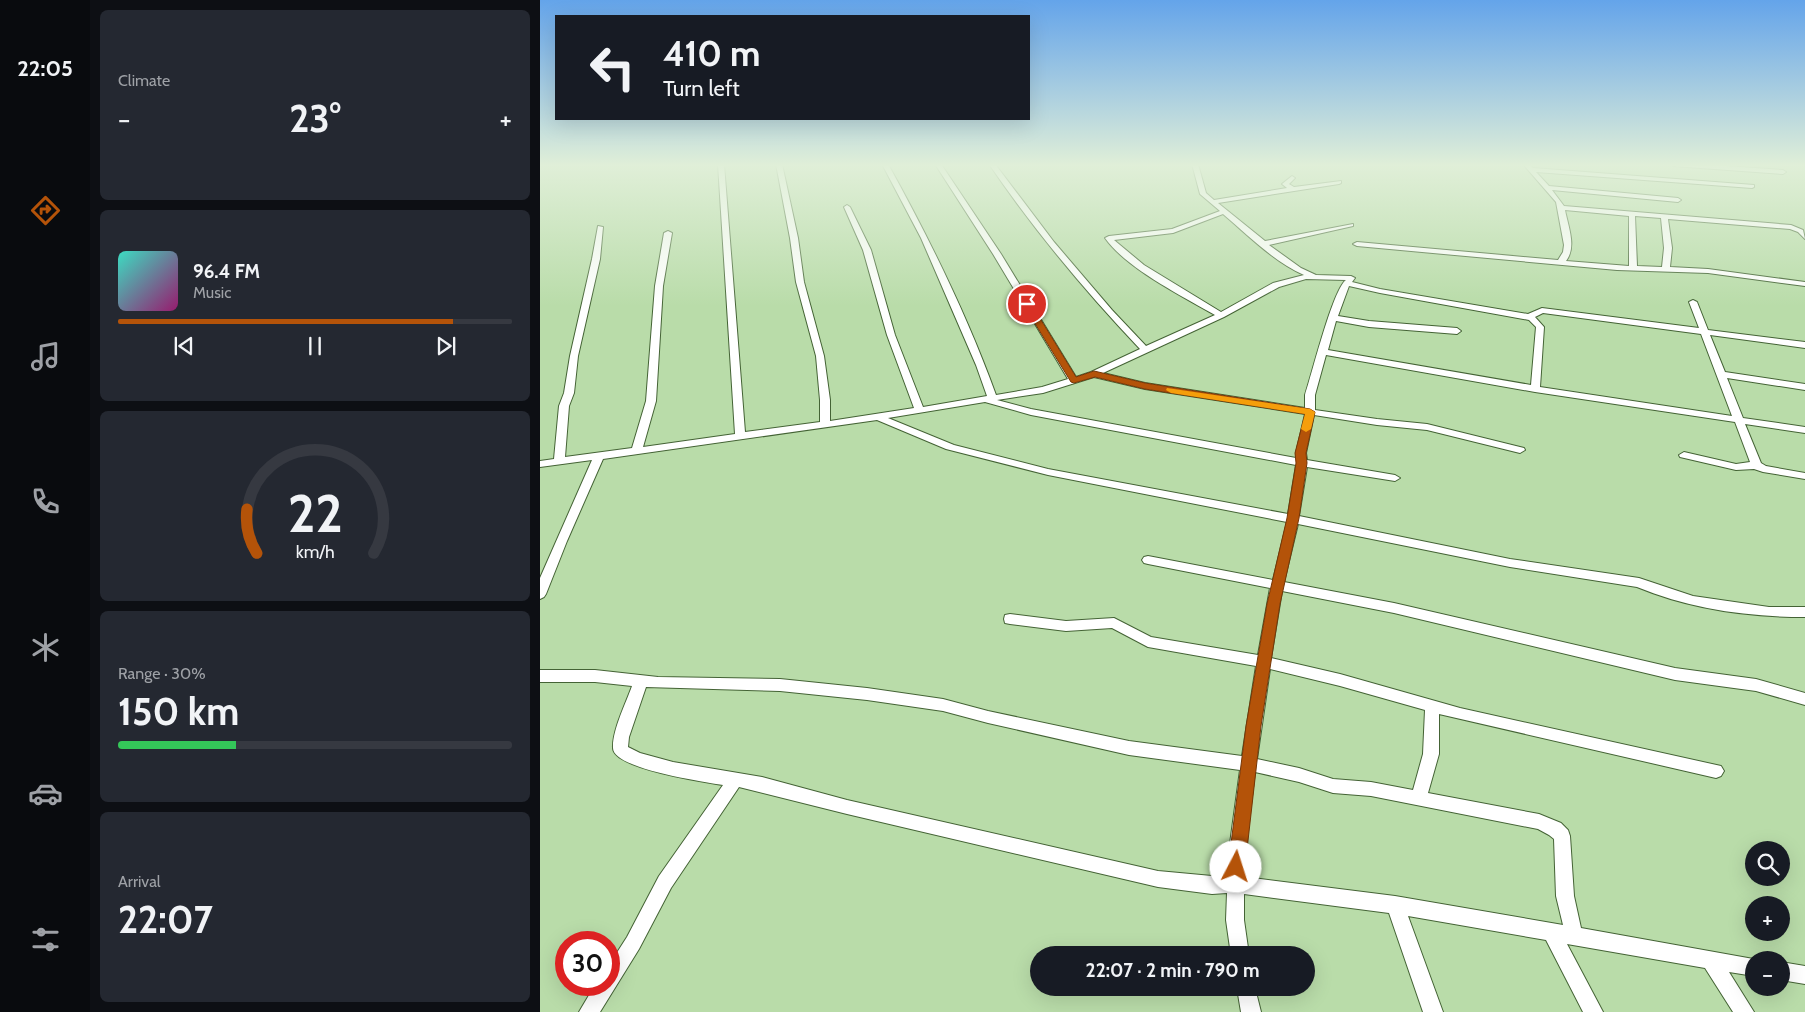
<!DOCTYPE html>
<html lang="en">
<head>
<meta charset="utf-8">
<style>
	:root { --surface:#171b24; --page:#242831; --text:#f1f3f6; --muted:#9ea1a6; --line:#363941; --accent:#b45309 }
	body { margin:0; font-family:Cabin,sans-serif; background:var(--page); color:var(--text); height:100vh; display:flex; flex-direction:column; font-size:19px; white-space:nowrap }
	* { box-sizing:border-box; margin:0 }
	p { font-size:16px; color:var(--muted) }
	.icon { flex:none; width:28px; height:28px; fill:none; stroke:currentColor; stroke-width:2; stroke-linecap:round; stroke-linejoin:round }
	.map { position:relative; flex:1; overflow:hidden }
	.drawer { display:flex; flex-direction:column; gap:10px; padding:10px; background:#0d0f14; width:450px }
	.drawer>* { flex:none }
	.guide { position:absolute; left:15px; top:15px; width:475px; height:105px; border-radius:0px; box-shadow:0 5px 20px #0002; background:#171b24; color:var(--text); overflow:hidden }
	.tools { position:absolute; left:1205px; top:841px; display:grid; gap:10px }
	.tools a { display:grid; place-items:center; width:45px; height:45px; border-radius:50%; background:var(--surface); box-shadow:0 5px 20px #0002; font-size:25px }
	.speed { position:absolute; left:15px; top:931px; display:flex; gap:10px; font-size:25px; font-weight:700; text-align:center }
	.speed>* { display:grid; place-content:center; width:65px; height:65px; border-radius:50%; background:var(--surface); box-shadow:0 5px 20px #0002; line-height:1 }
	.speed .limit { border:8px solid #d22; background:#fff; color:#111 }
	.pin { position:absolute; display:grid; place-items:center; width:42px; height:42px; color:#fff; margin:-21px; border:2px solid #fff; border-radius:50%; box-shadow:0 1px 5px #0007 }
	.me { position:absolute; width:55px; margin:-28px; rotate:5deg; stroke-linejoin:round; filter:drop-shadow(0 0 4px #0008) }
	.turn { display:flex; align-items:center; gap:18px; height:105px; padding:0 25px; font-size:22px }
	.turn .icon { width:65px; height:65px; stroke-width:2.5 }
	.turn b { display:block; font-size:35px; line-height:42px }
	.big { font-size:38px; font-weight:800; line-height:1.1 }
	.drawer .tile { flex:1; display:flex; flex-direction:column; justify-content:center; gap:8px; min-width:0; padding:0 18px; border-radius:8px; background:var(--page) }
	.drawer .dial { align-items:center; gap:0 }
	.dial svg { height:130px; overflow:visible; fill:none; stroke:var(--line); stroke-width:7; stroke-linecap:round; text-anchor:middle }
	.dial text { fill:var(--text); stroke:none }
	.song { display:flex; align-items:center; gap:15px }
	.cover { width:60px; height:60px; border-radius:8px; background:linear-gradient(135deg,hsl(170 70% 55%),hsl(320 70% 35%)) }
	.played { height:5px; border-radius:2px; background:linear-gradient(90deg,var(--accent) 85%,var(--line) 85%) }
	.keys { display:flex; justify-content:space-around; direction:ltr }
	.heat { display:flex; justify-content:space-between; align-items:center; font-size:28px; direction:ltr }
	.charge { height:8px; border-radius:4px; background:linear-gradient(90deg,#34c759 30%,var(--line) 0) }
	.trip { position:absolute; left:490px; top:946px; width:285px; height:50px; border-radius:25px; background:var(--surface); box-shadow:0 5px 20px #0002; font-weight:800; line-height:50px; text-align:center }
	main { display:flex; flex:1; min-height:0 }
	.tab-bar { display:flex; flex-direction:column; width:90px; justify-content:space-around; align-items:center; background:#090b0e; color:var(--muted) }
	.tab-bar .icon { width:35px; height:35px }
	.tab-bar .on { color:var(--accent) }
	.tab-bar b { font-size:22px; color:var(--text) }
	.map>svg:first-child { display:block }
</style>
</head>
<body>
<main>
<nav class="tab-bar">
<b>22:05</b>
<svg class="icon on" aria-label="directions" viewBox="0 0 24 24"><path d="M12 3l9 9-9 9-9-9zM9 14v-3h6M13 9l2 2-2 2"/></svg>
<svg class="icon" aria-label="music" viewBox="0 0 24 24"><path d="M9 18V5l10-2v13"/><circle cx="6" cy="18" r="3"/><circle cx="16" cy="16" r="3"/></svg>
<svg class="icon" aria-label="phone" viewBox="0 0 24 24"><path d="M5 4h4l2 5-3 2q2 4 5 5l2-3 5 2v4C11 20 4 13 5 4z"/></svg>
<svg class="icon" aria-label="climate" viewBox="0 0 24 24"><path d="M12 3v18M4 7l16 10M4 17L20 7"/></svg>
<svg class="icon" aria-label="car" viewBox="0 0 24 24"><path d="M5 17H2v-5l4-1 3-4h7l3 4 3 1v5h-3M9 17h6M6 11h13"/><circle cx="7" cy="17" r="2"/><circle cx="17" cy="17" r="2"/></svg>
<svg class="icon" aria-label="filters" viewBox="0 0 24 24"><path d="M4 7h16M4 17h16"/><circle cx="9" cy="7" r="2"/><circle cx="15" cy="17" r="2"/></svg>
</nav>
<section class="drawer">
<div class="tile"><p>Climate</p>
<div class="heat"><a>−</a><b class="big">23°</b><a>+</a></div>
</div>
<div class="tile">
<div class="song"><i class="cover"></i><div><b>96.4 FM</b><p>Music</p></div></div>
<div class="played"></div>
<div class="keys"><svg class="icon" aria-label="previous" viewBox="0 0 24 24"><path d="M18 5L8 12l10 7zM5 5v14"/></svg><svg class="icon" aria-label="pause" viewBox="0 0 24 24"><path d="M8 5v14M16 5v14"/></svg><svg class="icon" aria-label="next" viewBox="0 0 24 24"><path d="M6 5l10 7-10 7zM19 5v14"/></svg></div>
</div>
<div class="tile dial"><svg viewBox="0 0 100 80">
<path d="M14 69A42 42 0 1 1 86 69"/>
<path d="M14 69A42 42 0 0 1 8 42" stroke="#b45309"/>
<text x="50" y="56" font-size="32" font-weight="700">22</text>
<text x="50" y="72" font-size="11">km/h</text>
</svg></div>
<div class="tile"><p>Range · 30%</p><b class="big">150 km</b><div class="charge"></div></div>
<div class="tile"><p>Arrival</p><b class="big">22:07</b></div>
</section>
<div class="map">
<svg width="1265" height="1012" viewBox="0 0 1265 1012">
	<rect width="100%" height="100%" fill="#b9dca9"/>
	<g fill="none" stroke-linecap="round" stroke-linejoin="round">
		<!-- street casing -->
		<g stroke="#446335" stroke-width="2">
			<path id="street" d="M178 164H184L205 432 280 422V400L276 356 256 282 250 238 236 164H242L258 238 264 282 284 356 290 400V421L374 408 347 335 323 250 304 207 307 205 310 207 331 250 355 335 383 407 447 396 436 365 381 238 342 164H348C389 238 427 315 456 395L502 387 528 379 453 254 395 164H401L461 254 536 377 551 372 600 349C545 291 494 230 449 164H455L514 242 572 310 606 346 675 315C642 296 586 268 565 238L569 236 632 229 680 211 660 194 652 164H658L666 193 674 200 747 188 742 184 752 176 755 178 749 184 754 187 801 181V183L799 184 678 203 725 241 813 224V226L729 245 761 268 776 275 811 276 815 278 812 282 840 289 988 314 1002 308 1159 328 1149 302 1153 300 1157 302 1168 330 1265 342V348L1170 335 1185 372 1265 384V390L1187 378 1203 418 1265 427V433L1205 424 1221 463 1226 466 1265 473V479L1223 472 1214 469 1196 470 1140 457 1139 455 1144 452 1196 464 1210 462 1195 422 995 392 786 355 775 395V410L837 419 887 424 984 448 985 450 980 453 887 430 837 425 774 415 766 453 767 460 855 475 860 478 855 481 767 467 759 516 970 559 1099 578 1153 596 1229 607H1265V617C1208 617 1150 609 1097 587L970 567 758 524 744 582 854 603 1135 668 1216 679 1265 693V705L1216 691 1135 680 854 613 742 591 731 658 800 674 920 708 1181 766 1184 771 1181 776 1176 778 899 714V754L888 793 999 814 1021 823 1028 830 1030 836 1034 896 1041 928 1219 960H1214V976L1189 972 1214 1012H1193L1165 968 1027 944 1063 1012H1043L1006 940 868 916 903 1012H883L849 913 704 894V920L709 955H691L686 920 687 893 672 894 618 887 307 814 199 787 131 888 99 949 60 1012H39L55 985H69V965L87 937 119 876 183 785C165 782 73 769 73 748 72 731 86 703 92 686L55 682H0V670H55L118 677 240 679 327 688 403 699 448 711 589 741 702 756 716 666 608 647 572 628 526 631 470 624 465 623 464 619 465 615 470 614 526 621 574 618 611 637 718 655 730 588 608 564 604 563 602 560 604 557 608 556 733 580 747 522 508 475 406 449 337 420 63 459 27 541 6 594 4 597 0 599V578L52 460 0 467V461L14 459 19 406 24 393 30 356 52 259 58 226 63 227 60 259 38 356 34 393 29 406 25 457 92 448 106 401 115 286 124 233 128 231 132 233 123 286 116 401 103 447 195 434ZM683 214C708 235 734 262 764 275L733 283 681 312 604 265 574 240 633 233ZM766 279 806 280C793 289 772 374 765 395V408L605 383 563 373 684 317 739 287ZM809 286 840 293 989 320 996 327 991 385 788 350 796 321 829 327 917 334 921 331 917 328 829 321 798 316ZM1003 313 1161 334 1192 416 1000 387 1004 327 995 317ZM554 377 605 389 765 414 756 453V458L491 409 457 400 503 393ZM445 402 491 415 756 465 748 514 508 469 414 445 348 418ZM730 669 800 686 885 710 883 754 873 790 831 782 793 779 759 768 717 759ZM106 687 240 691 327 700 403 711 448 723 589 755 700 770 689 851 688 876H672L618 871 307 800 222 777 133 762 100 753 88 747 89 737ZM715 772 759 782 793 793 831 796 998 829 1009 835 1014 839 1016 896 1023 925 855 896 705 877V851Z
				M983 164H989L993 168 1214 185V187L1212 188 996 172 1009 186 1138 198 1141 200 1138 202 1012 190 1024 206 1251 225 1263 230 1265 239 1258 232 1250 229 1128 219 1132 248 1130 267 1168 269 1265 282V286L1168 273 1077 270 817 246 813 244 817 242 1018 260 1023 252 1024 245 1016 202ZM1025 210 1089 216V266L1026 261C1037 247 1028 226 1025 210ZM1095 216 1121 218 1124 248 1122 267 1097 266Z
				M1130 164H1157L1243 170 1246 172 1243 174 1133 166Z
				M1241 962 1265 966V984L1241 980Z
				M697 988H715L721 1012H701Z"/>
		</g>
		<!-- street -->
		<use href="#street" fill="#fff" fill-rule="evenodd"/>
	</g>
	<!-- sky -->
	<linearGradient id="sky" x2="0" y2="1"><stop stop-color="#64a4ea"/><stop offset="0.54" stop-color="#e0efd8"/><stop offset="1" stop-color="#e0efd8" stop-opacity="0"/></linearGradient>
	<rect width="1265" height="306" fill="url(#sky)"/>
	<!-- route -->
	<path fill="#b45309" stroke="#753606" d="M484 302H490L536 377 554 371 605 383 770 409 775 412 766 453 767 463 759 518 740 604 721 726 705 867 702 873 696 876 690 873 688 867 706 726 727 604 747 518 756 463 755 453 765 414 605 389 555 377 534 383 531 382 483 304Z"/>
	<!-- slow -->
	<path fill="#f59e0b" d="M627 388 770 409 775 412 771 429 766 432 761 429 765 414 631 393 626 390Z"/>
</svg>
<div class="tools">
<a><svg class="icon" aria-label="search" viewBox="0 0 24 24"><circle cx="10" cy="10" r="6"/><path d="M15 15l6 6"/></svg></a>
<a>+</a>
<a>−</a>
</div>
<div class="speed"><div class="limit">30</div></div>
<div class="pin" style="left:487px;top:304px;background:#d93025"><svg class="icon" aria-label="arrive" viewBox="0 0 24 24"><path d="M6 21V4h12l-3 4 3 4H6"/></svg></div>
<svg class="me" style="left:696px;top:867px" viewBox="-20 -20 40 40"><circle r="19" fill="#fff"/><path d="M0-13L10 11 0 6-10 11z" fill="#b45309"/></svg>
<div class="trip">22:07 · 2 min · 790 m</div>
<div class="guide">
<div class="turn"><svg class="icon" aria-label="left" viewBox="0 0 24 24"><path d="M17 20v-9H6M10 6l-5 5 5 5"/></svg><div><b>410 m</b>Turn left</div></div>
</div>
</div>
</main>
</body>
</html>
